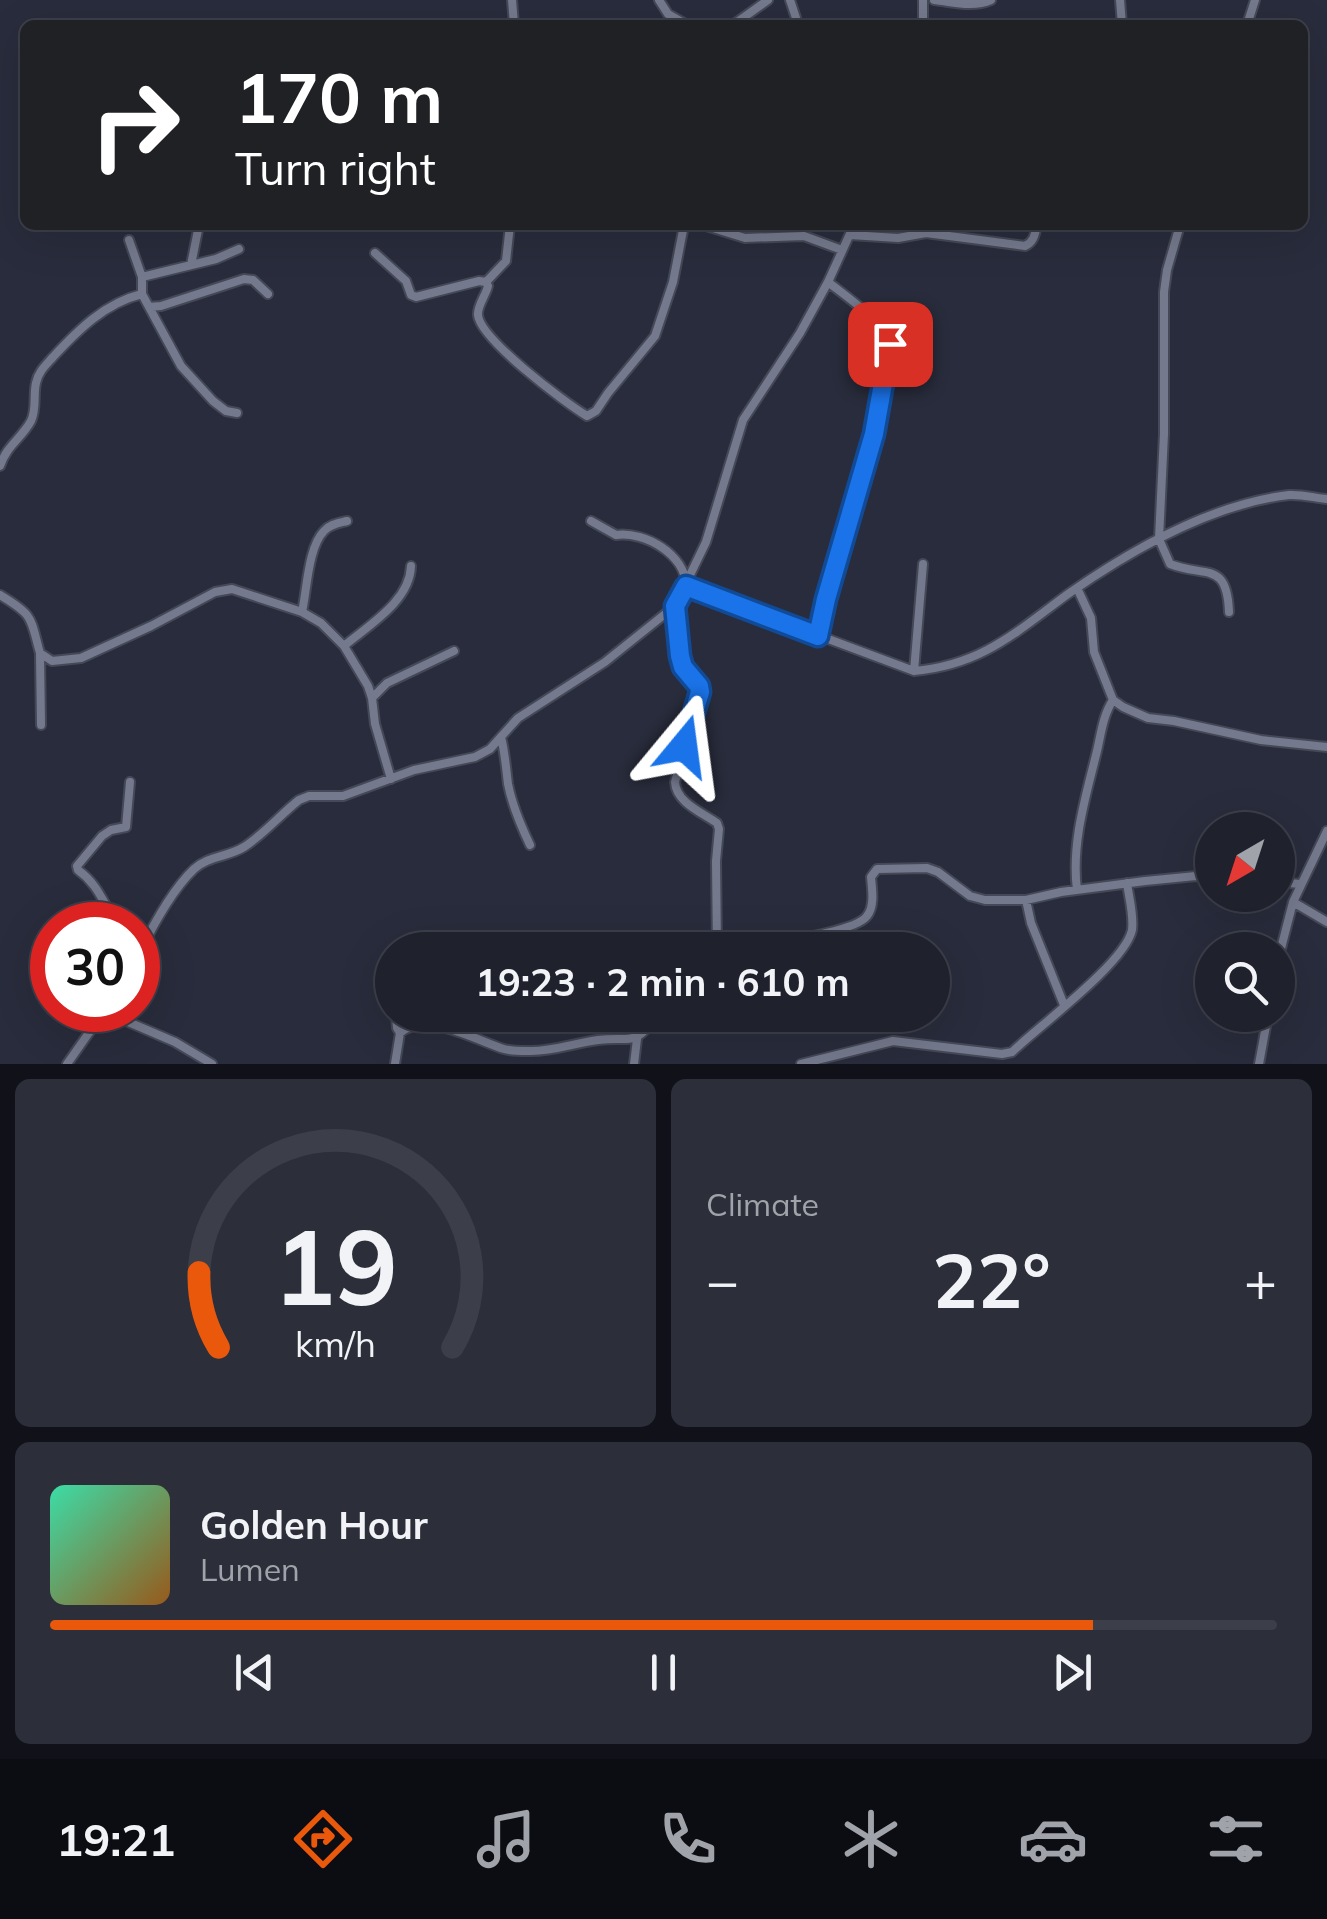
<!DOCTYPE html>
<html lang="en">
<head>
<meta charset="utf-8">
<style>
	:root { --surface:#1f212d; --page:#2c2e39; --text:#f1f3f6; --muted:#a1a3aa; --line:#3c3e49; --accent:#ea580c }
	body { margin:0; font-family:Mulish,sans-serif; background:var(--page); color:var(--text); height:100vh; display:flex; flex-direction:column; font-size:38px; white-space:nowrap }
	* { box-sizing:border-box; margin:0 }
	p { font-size:32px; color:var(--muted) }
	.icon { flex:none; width:55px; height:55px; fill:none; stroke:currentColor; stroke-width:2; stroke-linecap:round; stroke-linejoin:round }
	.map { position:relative; height:1064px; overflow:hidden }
	.details { display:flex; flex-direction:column; gap:15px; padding:15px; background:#111219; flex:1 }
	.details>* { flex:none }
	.hud { position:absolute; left:20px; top:20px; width:1288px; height:210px; border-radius:15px; box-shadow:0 10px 40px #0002,0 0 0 2px var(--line); background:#202124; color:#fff; overflow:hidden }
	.needle { width:65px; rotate:219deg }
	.fabs { position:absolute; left:1195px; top:812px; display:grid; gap:20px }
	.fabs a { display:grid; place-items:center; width:100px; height:100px; border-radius:50%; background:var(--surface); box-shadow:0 10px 40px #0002,0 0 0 2px var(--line); font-size:50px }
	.speed { position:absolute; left:30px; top:902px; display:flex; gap:20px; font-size:50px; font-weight:700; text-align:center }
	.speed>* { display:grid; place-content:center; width:130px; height:130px; border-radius:50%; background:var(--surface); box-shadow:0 10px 40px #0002,0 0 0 2px var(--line); line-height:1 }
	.speed .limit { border:15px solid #d22; background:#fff; color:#111 }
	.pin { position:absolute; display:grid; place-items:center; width:85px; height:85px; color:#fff; margin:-42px; border-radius:20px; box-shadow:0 5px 15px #0006 }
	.me { position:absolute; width:110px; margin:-55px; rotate:16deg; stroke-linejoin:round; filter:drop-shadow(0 0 8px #0008) }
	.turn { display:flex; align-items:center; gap:35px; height:210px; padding:0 50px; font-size:45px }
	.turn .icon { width:130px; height:130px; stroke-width:2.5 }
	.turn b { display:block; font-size:70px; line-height:85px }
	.big { font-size:75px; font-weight:700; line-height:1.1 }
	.details .tile { flex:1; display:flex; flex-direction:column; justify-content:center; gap:15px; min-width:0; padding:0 35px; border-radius:15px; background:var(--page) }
	.details .dial { align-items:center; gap:0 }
	.dial svg { height:260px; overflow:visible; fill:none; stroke:var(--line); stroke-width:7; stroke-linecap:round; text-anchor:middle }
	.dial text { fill:var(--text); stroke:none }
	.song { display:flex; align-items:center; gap:30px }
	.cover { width:120px; height:120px; border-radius:15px; background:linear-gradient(135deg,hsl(160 70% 55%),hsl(30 70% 35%)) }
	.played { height:10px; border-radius:5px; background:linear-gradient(90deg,var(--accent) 85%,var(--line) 85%) }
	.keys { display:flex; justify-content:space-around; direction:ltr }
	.heat { display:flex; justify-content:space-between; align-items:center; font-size:55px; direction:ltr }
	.details .tiles { flex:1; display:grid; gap:15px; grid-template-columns:1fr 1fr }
	.tile:last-child { grid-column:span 2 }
	.trip { position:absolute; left:375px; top:932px; width:575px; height:100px; border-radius:50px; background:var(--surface); box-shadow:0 10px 40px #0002,0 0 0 2px var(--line); font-weight:700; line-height:100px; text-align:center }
	.dock { display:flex; height:160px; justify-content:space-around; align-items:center; background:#0c0d12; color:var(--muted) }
	.dock .icon { width:70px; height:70px }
	.dock .selected { color:var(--accent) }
	.dock b { font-size:45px; color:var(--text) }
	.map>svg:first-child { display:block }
</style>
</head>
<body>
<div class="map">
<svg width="1327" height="1064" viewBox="0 0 1327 1064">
	<rect width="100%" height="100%" fill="#292c3c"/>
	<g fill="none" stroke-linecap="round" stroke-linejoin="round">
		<!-- street casing -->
		<g stroke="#454856" stroke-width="12">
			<path id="street" d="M512 0 514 25
				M659 0 668 14 687 25
				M790 0 796 18 794 25
				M934 0C953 2 973 8 991 0
				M1120 0 1122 25
				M733 25 768 0
				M923 25V0
				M1247 25 1255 0
				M703 225 745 238 804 236 842 250
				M1180 225 1167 270 1164 292V434L1159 539 1170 564C1205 578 1227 560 1229 612
				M850 235 898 238 926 233 1025 246C1034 242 1035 234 1037 225
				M129 240 142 277V294L181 366 213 401 226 411 237 413
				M375 253 406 281 411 295 416 297 479 281 486 282 488 286C486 295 477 306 478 315 480 339 564 402 587 416L596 411 608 393 655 336 673 282 684 225
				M191 265 199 225
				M142 277 216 259 239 249
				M486 282 506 261 510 225
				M149 307 161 306 244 279 253 280 268 294
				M0 466C7 445 21 439 31 421 37 408 33 396 36 383 38 372 46 365 53 357 78 330 105 303 142 294
				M591 521 616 535C645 531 686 555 686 586L914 671C982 665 1016 632 1068 594 1131 550 1211 504 1289 495 1301 494 1315 498 1327 499
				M0 595C35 616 30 618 40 653L52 661 81 658 151 626 215 592 232 589 302 612 321 623 344 646 368 686 372 698 375 724 391 779
				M675 606 683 667 699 686 700 693 675 782C676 802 701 812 717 823L719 829 716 861 717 950
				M302 612C307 590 308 547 324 531 330 524 339 523 347 521
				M817 636C839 541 883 441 889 344 883 321 847 297 828 282
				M344 646C369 625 410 601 411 566
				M40 655 41 725
				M914 671 923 564
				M372 698 387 683 454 651
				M1113 700 1123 707 1148 718 1174 721 1261 740 1327 747
				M501 737C505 753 506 768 508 784 512 805 521 826 530 845
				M1278 882 1300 884
				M1077 890C1071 843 1086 796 1097 751 1101 734 1103 715 1113 700L1094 652 1091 618 1077 588
				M1026 900 1031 923 1064 1005
				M1293 902 1327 922
				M119 925C102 904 101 887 78 870L77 866 102 836 111 830 126 827 130 782
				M735 950C760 944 854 934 867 916 875 906 872 889 871 877L877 869 927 868 938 872 970 896 985 900H1026L1061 892 1145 881 1196 876 1212 878
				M138 956C151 929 172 890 194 869 208 856 228 857 244 847 264 834 280 815 299 800L309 796H343L414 770 475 757 490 749 518 718 605 662 675 606 706 542 743 420 800 333 828 282 854 225
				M1278 960 1293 902 1327 831
				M107 1010 126 1021 175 1042 212 1064
				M396 1015 397 1028 400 1033
				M67 1064 105 1010
				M395 1064 400 1033C425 1010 477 1041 504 1049 511 1051 520 1051 528 1051 552 1052 574 1043 598 1040 633 1036 633 1048 658 1015
				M634 1064 637 1039
				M801 1064 893 1041 1002 1054 1012 1052C1039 1026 1125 963 1132 930 1134 915 1129 898 1127 883
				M1259 1064 1268 1015"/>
		</g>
		<!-- street -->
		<use href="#street" stroke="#75798d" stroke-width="8"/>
	</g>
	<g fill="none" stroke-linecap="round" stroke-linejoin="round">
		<!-- route casing -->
		<g stroke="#114b97" stroke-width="25">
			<path id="route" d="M684 746 700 692 699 686 683 667 680 656 675 606 686 586 818 636 826 599 874 434 890 344"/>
		</g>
		<!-- route -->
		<use href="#route" stroke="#1a73e8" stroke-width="18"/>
	</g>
</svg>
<div class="fabs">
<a><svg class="needle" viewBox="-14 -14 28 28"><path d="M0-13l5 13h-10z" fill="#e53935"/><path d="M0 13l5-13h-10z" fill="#a1a3aa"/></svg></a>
<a><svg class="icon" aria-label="search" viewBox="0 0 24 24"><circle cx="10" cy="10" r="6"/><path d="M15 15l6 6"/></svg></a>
</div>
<div class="speed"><div class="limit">30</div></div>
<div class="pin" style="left:890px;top:344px;background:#d93025"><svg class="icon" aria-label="arrive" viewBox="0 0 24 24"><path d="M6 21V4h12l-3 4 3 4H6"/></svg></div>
<svg class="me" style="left:684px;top:746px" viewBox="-20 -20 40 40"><path d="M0-17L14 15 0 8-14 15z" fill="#1a73e8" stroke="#fff" stroke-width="4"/></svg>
<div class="trip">19:23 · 2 min · 610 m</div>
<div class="hud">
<div class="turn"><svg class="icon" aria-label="right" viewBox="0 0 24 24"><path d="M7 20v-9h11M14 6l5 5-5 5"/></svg><div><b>170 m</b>Turn right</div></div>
</div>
</div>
<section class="details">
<div class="tiles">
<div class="tile dial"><svg viewBox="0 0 100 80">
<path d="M14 69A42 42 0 1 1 86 69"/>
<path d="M14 69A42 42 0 0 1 8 46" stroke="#ea580c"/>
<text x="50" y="56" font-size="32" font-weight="700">19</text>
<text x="50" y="72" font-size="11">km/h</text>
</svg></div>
<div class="tile"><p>Climate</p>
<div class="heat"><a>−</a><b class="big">22°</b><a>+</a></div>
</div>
<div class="tile">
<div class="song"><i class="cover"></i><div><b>Golden Hour</b><p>Lumen</p></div></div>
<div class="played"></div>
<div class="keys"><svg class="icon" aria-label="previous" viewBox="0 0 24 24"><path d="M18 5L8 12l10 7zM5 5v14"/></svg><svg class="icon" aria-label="pause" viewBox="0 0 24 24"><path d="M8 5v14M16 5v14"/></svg><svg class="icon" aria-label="next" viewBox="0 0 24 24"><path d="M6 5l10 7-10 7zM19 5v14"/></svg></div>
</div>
</div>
</section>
<nav class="dock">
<b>19:21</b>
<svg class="icon selected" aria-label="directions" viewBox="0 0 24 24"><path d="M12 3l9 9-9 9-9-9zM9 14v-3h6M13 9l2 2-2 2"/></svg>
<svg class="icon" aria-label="music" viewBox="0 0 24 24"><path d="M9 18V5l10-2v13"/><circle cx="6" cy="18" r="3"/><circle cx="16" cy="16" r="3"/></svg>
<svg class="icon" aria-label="phone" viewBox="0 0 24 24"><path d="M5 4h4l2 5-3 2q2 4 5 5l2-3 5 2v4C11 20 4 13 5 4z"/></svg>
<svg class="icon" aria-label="climate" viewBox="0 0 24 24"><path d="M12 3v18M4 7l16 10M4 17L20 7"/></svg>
<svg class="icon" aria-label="car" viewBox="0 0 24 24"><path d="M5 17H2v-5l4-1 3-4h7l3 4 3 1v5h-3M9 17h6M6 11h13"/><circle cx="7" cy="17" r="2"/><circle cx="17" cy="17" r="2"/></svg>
<svg class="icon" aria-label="filters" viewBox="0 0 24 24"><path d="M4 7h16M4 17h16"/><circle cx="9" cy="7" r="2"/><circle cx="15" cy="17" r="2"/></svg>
</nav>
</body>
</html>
